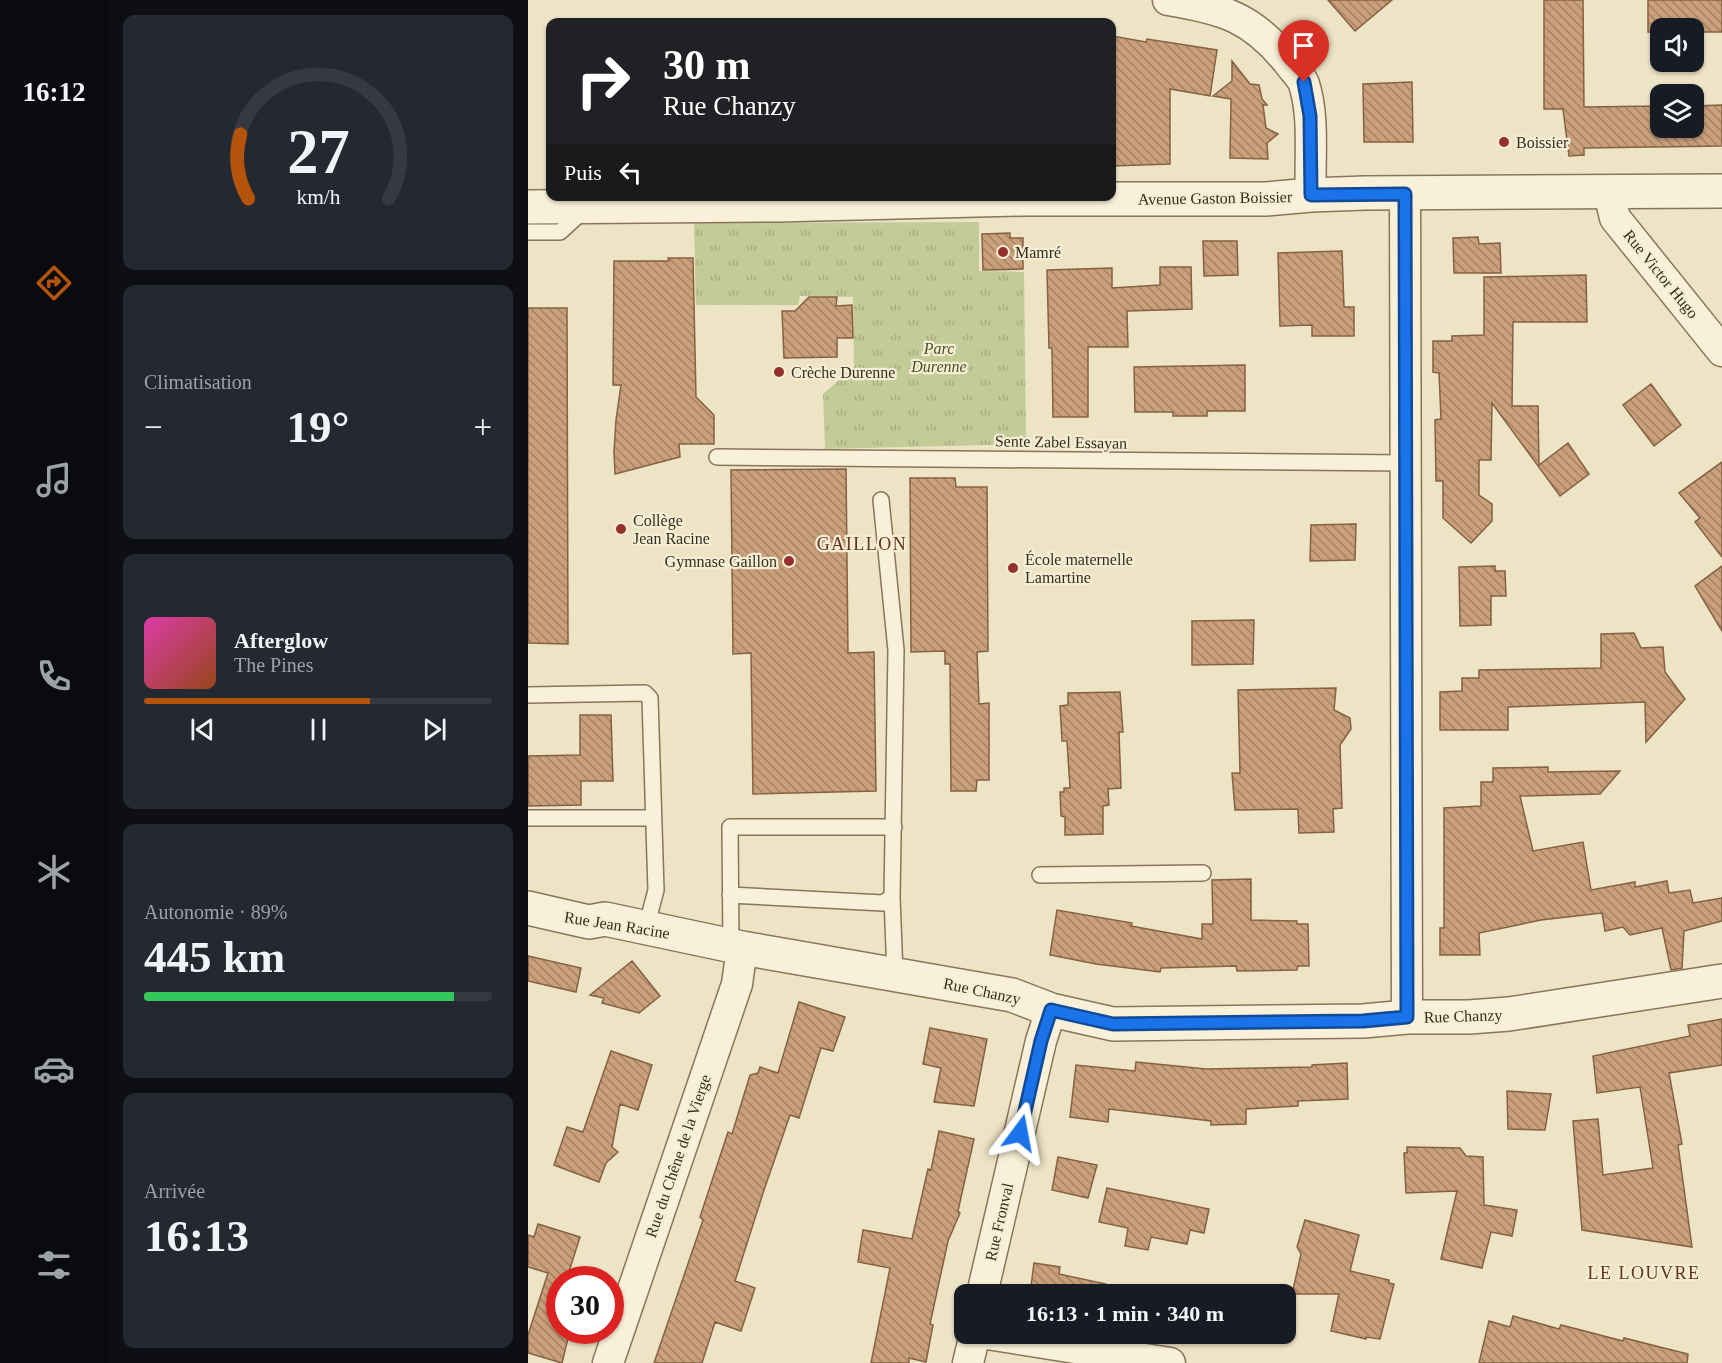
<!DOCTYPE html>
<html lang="fr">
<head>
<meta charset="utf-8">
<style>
	:root { --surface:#171b24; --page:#242831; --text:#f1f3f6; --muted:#9ea1a6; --line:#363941; --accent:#b45309 }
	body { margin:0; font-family:Georgia,serif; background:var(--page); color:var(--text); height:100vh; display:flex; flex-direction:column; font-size:22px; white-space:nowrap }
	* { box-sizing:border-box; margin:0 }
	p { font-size:20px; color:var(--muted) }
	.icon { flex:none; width:33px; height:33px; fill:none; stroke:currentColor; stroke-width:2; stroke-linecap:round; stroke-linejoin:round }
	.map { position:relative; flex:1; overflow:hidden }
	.side { display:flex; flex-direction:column; gap:15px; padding:15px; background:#0d0f14; width:420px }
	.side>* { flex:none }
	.hud { position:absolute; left:18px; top:18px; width:570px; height:183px; border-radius:12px; box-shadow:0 2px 4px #0004; background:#202124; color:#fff; overflow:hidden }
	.tools { position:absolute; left:1122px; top:18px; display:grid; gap:12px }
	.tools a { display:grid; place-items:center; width:54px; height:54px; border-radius:12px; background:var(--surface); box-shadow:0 2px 4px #0004; font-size:30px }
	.speed { position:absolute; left:18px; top:1266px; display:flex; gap:12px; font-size:30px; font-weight:700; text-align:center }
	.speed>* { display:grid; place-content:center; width:78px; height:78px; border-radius:50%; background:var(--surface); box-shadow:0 2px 4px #0004; line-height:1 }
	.speed .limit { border:9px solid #d22; background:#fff; color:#111 }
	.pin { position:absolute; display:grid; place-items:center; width:51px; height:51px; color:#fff; margin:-62px -26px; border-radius:50% 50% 50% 0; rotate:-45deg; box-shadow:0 0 6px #0007 }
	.pin .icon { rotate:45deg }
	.me { position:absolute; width:66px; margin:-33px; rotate:13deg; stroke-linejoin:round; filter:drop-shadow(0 0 4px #0008) }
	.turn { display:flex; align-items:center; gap:21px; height:126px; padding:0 18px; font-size:27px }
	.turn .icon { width:78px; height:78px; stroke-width:2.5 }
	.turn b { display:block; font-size:42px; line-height:51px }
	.then { display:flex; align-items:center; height:57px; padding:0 18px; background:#0003; gap:12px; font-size:22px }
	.big { font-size:45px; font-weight:800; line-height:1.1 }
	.side .card { flex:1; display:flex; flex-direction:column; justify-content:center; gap:9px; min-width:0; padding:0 21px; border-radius:12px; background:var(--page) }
	.side .dial { align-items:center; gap:0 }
	.dial svg { height:156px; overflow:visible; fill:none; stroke:var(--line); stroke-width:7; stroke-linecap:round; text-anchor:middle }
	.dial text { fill:var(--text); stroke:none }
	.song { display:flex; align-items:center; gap:18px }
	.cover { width:72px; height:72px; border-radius:9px; background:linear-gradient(135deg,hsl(320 70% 55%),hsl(20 70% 35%)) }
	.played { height:6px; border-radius:3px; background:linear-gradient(90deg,var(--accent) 65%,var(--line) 65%) }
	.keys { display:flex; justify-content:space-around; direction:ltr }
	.heat { display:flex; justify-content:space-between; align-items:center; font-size:33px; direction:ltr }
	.charge { height:9px; border-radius:4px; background:linear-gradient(90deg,#34c759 89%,var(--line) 0) }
	.trip { position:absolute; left:426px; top:1284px; width:342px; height:60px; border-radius:12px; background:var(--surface); box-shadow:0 2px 4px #0004; font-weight:800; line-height:60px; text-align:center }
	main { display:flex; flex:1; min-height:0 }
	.tab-bar { display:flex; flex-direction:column; width:108px; justify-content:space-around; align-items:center; background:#090b0e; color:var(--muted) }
	.tab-bar .icon { width:42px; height:42px }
	.tab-bar .active { color:var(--accent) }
	.tab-bar b { font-size:27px; color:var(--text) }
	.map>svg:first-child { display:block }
</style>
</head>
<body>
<main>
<nav class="tab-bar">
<b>16:12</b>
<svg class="icon active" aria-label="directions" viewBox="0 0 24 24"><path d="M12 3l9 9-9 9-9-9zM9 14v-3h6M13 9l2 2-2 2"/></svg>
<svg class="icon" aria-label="music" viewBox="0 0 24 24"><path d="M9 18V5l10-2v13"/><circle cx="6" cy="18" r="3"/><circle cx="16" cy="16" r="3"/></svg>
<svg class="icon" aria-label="phone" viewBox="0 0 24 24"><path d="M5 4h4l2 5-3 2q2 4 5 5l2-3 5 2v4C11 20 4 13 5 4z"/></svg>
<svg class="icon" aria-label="climate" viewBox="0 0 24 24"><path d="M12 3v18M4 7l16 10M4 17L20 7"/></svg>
<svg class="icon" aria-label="car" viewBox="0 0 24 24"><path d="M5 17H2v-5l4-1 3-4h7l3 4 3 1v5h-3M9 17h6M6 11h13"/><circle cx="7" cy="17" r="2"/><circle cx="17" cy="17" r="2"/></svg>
<svg class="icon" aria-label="filters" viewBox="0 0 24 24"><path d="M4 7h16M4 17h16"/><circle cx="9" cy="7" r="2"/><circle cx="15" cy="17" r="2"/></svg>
</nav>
<section class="side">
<div class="card dial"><svg viewBox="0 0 100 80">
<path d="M14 69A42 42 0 1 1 86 69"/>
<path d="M14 69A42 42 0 0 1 10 36" stroke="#b45309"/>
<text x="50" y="56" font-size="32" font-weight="700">27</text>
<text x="50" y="72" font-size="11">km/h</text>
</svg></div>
<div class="card"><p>Climatisation</p>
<div class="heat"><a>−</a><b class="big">19°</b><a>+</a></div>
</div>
<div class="card">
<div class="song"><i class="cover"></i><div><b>Afterglow</b><p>The Pines</p></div></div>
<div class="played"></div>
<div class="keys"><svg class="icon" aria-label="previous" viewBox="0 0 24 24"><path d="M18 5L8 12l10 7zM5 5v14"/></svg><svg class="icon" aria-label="pause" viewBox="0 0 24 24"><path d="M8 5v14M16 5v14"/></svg><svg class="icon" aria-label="next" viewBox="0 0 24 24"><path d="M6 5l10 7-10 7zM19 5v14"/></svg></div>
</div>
<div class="card"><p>Autonomie · 89%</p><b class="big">445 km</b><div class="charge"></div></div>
<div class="card"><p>Arrivée</p><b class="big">16:13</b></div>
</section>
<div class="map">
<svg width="1194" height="1363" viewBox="0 0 1194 1363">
	<defs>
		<pattern id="grass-tufts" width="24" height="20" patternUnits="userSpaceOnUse" patternTransform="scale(1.5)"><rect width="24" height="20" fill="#c3cb99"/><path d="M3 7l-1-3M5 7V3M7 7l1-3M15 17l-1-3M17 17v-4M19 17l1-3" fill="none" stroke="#a8ae83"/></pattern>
		<pattern id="building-back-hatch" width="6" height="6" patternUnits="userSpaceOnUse" patternTransform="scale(1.5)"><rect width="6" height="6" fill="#caa07c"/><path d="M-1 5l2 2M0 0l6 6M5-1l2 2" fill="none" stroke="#a58365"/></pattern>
	</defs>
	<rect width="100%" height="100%" fill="#ede3c5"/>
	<!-- grass -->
	<path fill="url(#grass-tufts)" d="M451 222V271L496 272 498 444 297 449 295 394 326 367 325 297 272 296 270 305H168L166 223Z"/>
	<!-- building -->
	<path fill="url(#building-back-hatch)" stroke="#866042" stroke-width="1.5" d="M800 0H864L827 31Z
		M1016 0H1055L1056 107 1132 106V128H1166V106L1194 105V146L1056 148V155L1041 156 1035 109H1016Z
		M1120 0H1194V32H1166V28H1132V32H1120Z
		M584 36 618 42 619 39 689 50 682 96 642 89V164L584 166Z
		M704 61 722 84 731 85 734 99 739 105H735L738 128 750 134 739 143 740 159 702 158 703 99 685 96 704 81Z
		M884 82 885 142H836L835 84Z
		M482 233V238H495V269L455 270 454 234Z
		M950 237 951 244 972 243 973 273H926L925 238Z
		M675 241H709L710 275 676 276Z
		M814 251 816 307H826V336H784V325L752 326 750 253Z
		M140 258H165L168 397 186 415V444H151L152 457 87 474 86 452 88 420 93 385H85L86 261H141Z
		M632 267H663L664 309 599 311 600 347H560V417H525L524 348H521L519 270 584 268V288L632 285Z
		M1058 275 1059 322H985L984 406H1010L1011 465 1040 443 1061 474 1032 496 964 403 963 460H951V495L964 504V521L943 543 915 518V481H908L907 420 913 419 911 373 905 372V341H924V336L956 335V277Z
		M281 297H309L308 306 324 305 325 338H309V357L256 358 254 311H267Z
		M0 308H39L40 644 0 643Z
		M717 365V411H679V416H645V412H607L606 367Z
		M1123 384 1153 425 1126 446 1095 405Z
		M1194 462V557L1167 522 1172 518 1151 493Z
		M318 469 320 653 346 652 348 791 225 794 223 653 205 654 203 470Z
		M382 478H427L428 487H459L460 651 449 652 451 704 461 703V780H449L448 791H423L422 664H417V651L383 652Z
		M828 524 827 560 782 561 783 525Z
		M967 566V571H977L978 596H963V625L932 626 931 567Z
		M1194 566V631L1167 586Z
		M726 620 725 664 664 665V621Z
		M1106 633 1113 648 1135 647 1137 672 1157 699 1118 742 1117 702 980 707V730H912V692L934 691V678H951V670L1073 668V634Z
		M808 688 806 710 822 718 823 729 812 745 814 808 805 809 806 832 771 833 770 809 707 810 704 773H712L710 690Z
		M592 692 595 732H591L593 788 580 789 581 805 575 806V834L537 835V817L533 816 532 792H536V788H542L539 741H534L532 706 540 705V693Z
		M52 715H83L85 781H53V805L0 806V756L52 755Z
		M1020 767V772L1092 771 1072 794 992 796 1005 851 1055 842 1063 890 1107 882V887L1139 881 1141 893 1162 890 1165 903 1194 898V921L1156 931 1154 968 1143 970 1134 928 1102 935 1095 927 1077 931 1074 913 1013 920 951 933 952 955H912V928H916V808L953 806V782H965V768Z
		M723 879V920L769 921V924H780L781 966H770L769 970 709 971 708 966 633 968 632 972 568 964 522 955 529 910 604 923 603 926 674 939V924H685L684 880Z
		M0 956 53 968 48 992 0 981Z
		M104 961 132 996 111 1013 74 1003 76 998 62 995Z
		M271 1002 317 1017 305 1051 293 1048 271 1118 262 1115 236 1190 207 1281 227 1288 213 1331 187 1322 174 1363H126L175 1220 172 1217 200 1132 204 1134 222 1075 230 1073 232 1067 250 1073Z
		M1194 1019V1065L1141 1073 1154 1144 1150 1145 1164 1247 1054 1230 1045 1121 1070 1119 1075 1175 1125 1168 1112 1087 1069 1093 1065 1056 1162 1036 1160 1025Z
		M402 1028 459 1039 446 1106 406 1102 413 1068 395 1064Z
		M83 1051 124 1065 110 1110 92 1104 84 1147 90 1152 78 1163 71 1182 26 1165 39 1127 55 1132Z
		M608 1062 678 1069 784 1067V1065L819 1063 820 1099 770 1101V1106L718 1109V1124L683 1125V1121L581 1109 580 1122 542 1117 548 1065 607 1071Z
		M979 1091 1023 1094 1017 1130 980 1129Z
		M411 1131 446 1139 430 1211 432 1213 420 1241 402 1324 405 1325 398 1362 381 1358V1363H343L362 1268 330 1262 335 1230 384 1239 400 1169 403 1170Z
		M879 1147 932 1148 938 1156 955 1157 956 1205 989 1210 984 1236 963 1232 954 1268 913 1259 929 1191 878 1193 876 1153H879Z
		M530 1157 569 1165 560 1198 524 1190Z
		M579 1188 681 1209 676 1233 662 1230 659 1244 623 1237 620 1250 597 1246 600 1228 571 1222Z
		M777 1220 831 1235 822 1271 861 1280V1283L866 1284 852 1339 838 1337V1339L803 1331 811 1294H764L773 1254 769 1247Z
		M10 1224 52 1237 39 1278 32 1276V1330H42L34 1363 0 1353V1335L20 1273 0 1267V1235L6 1237Z
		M506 1263 532 1267 531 1274 578 1284 576 1294H502Z
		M985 1316 1031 1329 1033 1325 1095 1341 1096 1338 1160 1354 1159 1363H951L961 1321 982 1327Z"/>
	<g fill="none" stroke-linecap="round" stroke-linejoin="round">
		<!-- service casing -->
		<g stroke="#88755b" stroke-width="18">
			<path id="service" d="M0 232H32L56 210
				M189 457 877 463
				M0 695 117 693 122 698 128 890 118 928
				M0 818H125
				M512 875 675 873
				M202 895 355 903 364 897 368 650 353 500
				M364 897 367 975
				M203 946 202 827H366"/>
		</g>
		<!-- minor casing -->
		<g stroke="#88755b" stroke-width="33">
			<path id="minor" d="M640 0C695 9 724 17 760 62 765 69 773 76 776 84 787 119 781 159 783 195
				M877 193 879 1017
				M1081 193 1087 218 1194 351
				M454 1294 513 1041 523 1010
				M459 1334 642 1363
				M80 1363 209 984 214 948
				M440 1363 447 1334"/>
		</g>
		<!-- tertiary casing -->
		<g stroke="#88755b" stroke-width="36">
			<path id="tertiary" d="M0 207 249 205 494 199H738L783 195 837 193 1194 191
				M0 908 61 922 77 919 214 948 484 995 523 1010 585 1024 835 1021 879 1017H941L981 1014 1194 981"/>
		</g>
		<!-- service -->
		<use href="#service" stroke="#f8f0d8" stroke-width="15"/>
		<!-- minor -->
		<use href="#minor" stroke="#f8f0d8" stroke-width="30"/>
		<!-- tertiary -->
		<use href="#tertiary" stroke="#f8f0d8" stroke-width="33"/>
	</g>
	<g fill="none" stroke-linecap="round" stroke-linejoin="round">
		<!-- route casing -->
		<g stroke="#114b97" stroke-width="15">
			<path id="route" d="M492 1133 513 1041 523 1010 585 1024 835 1021 879 1017 877 194 783 195 782 116 776 82"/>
		</g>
		<!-- route -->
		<use href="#route" stroke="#1a73e8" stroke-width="10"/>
	</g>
	<!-- markers -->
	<g fill="#95302d" stroke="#f5edd4" stroke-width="2">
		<circle cx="976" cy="142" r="6"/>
		<circle cx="475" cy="252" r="6"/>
		<circle cx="251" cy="372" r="6"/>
		<circle cx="93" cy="529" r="6"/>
		<circle cx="261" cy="561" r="6"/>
		<circle cx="485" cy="568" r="6"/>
	</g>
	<g text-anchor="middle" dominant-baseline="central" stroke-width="4.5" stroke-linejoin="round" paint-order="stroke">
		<!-- poi labels -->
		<g font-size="16" fill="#382c1f" stroke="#f5edd4" text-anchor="start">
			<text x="988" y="142">Boissier</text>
			<text x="487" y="252">Mamré</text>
			<text x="263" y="372">Crèche Durenne</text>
			<text x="105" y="520">Collège<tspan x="105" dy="18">Jean Racine</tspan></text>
			<text x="497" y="559">École maternelle<tspan x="497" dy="18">Lamartine</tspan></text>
			<text x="249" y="561" text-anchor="end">Gymnase Gaillon</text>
		</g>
		<!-- street labels -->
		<g font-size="16" fill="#382c1f" stroke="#f5edd4">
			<text transform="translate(687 198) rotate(-1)">Avenue Gaston Boissier</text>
			<text transform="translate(1133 274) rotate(51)">Rue Victor Hugo</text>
			<text transform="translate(533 442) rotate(1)">Sente Zabel Essayan</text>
			<text transform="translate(89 925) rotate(9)">Rue Jean Racine</text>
			<text transform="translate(454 991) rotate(12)">Rue Chanzy</text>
			<text transform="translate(935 1016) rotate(-2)">Rue Chanzy</text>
			<text transform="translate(150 1156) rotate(-71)">Rue du Chêne de la Vierge</text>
			<text transform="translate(471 1222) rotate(-77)">Rue Fronval</text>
		</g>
		<!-- park labels -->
		<g font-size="16" font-style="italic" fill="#475426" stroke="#f5edd4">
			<text x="411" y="348">Parc<tspan x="411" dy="18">Durenne</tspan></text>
		</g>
		<!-- neighbourhood labels -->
		<g font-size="18" letter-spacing="1.5" fill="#64301f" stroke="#f5edd4">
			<text x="334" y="544">GAILLON</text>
			<text x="1116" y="1273">LE LOUVRE</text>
		</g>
	</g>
</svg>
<div class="tools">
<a><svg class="icon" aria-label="sound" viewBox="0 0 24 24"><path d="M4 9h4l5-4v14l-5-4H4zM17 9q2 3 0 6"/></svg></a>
<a><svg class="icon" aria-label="layers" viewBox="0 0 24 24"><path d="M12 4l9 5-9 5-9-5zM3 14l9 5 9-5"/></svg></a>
</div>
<div class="speed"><div class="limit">30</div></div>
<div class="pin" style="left:776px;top:82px;background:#d93025"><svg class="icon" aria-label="arrive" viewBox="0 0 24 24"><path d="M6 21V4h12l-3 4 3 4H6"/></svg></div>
<svg class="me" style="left:492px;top:1133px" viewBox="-20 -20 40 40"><path d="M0-17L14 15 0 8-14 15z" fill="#1a73e8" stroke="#fff" stroke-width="4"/></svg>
<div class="trip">16:13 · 1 min · 340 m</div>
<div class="hud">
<div class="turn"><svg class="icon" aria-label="right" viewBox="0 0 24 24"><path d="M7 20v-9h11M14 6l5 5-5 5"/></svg><div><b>30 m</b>Rue Chanzy</div></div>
<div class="then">Puis<svg class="icon" aria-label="left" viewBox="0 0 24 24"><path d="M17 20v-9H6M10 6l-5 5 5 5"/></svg></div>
</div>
</div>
</main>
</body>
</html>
